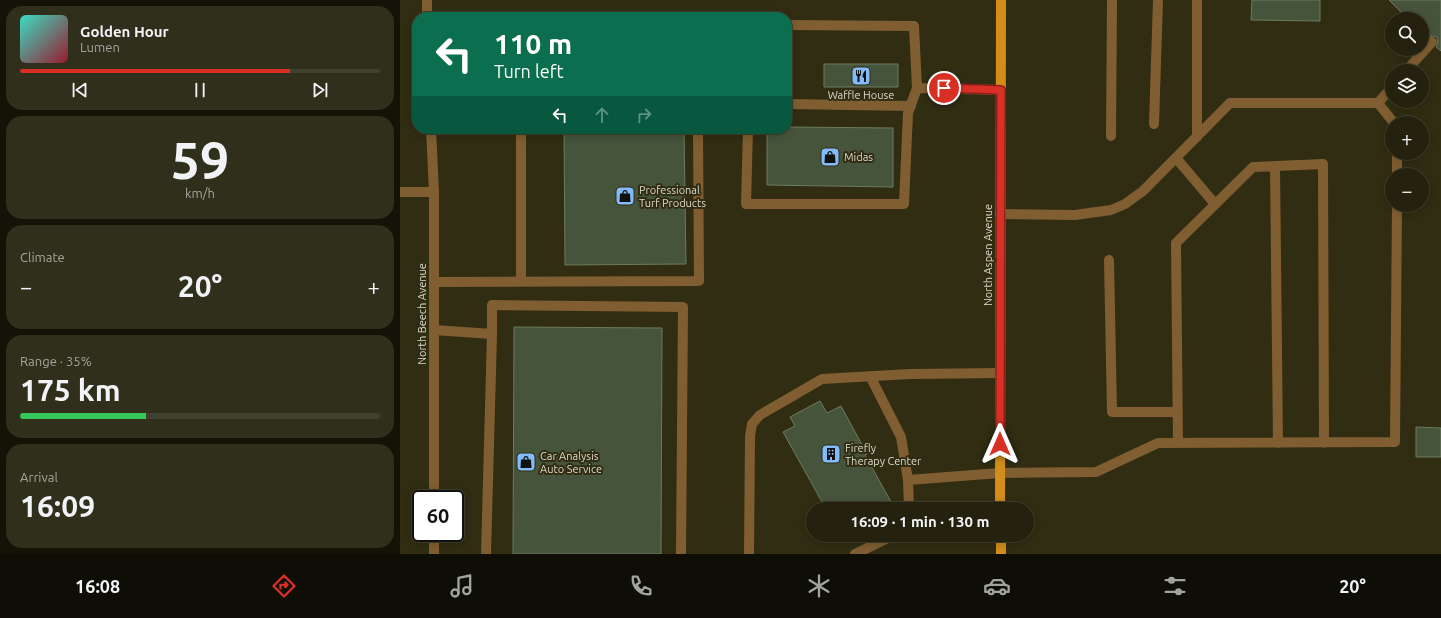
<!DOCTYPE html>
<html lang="en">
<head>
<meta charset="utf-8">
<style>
	:root { --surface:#24220e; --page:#302f1c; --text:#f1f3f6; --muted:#a3a49e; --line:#413f2e; --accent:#d93025 }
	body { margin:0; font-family:Ubuntu,sans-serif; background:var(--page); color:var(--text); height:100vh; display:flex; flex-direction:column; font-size:15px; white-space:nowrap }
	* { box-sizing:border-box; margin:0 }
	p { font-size:13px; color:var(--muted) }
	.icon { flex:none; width:22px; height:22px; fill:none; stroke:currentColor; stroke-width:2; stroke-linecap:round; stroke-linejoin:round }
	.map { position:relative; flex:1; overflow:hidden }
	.drawer { display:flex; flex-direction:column; gap:6px; padding:6px; background:#141308; width:400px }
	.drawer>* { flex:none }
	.hud { position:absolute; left:12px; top:12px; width:380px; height:122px; border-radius:16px; box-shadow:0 2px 10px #0003,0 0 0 1px var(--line); background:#0b6e4f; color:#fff; overflow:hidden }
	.controls { position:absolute; left:985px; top:12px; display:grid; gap:8px }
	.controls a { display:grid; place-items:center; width:44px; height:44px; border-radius:50%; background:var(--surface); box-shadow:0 2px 10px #0003,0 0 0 1px var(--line); font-size:20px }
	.speed { position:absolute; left:12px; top:490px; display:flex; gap:8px; font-size:20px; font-weight:700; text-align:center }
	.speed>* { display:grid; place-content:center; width:52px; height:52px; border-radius:50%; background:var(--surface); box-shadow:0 2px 10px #0003,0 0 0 1px var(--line); line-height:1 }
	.speed .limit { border:2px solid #111; border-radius:6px; background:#fff; color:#111 }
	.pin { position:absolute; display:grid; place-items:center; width:34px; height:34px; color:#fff; margin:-17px; border:2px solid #fff; border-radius:50%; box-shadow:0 1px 4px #0007 }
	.me { position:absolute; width:44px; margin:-22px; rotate:0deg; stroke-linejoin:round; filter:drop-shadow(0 0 3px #0008) }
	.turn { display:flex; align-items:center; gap:14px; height:84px; padding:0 16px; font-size:18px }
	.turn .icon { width:52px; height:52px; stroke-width:2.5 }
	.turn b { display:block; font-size:28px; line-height:34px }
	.lanes { display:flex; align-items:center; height:38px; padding:0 16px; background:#0003; justify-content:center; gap:20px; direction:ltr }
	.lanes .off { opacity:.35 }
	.big { font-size:30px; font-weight:700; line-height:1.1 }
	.drawer .tile { flex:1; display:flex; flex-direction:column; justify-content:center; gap:6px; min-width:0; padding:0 14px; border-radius:16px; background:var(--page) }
	.drawer .dial { align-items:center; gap:0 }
	.dial b { font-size:52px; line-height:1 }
	.song { display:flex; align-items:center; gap:12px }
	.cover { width:48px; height:48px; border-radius:6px; background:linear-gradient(135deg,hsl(170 70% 55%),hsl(350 70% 35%)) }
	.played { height:4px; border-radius:2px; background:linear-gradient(90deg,var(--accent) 75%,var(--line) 75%) }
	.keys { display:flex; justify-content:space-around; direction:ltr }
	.heat { display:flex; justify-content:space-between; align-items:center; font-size:22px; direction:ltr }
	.charge { height:6px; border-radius:3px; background:linear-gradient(90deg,#34c759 35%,var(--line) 0) }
	.trip { position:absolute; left:406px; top:502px; width:228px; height:40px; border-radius:20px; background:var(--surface); box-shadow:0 2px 10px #0003,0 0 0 1px var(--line); font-weight:700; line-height:40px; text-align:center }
	.tab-bar { display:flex; height:64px; justify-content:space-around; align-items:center; background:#0e0e06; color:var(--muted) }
	.tab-bar .icon { width:28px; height:28px }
	.tab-bar .on { color:var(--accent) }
	.tab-bar b { font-size:18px; color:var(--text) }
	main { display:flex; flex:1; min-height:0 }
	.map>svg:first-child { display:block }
</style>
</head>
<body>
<main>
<section class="drawer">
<div class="tile">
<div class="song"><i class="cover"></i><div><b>Golden Hour</b><p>Lumen</p></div></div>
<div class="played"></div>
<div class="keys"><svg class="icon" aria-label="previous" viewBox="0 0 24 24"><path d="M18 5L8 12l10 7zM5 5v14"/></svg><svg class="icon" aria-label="pause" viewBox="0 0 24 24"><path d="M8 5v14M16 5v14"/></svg><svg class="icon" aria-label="next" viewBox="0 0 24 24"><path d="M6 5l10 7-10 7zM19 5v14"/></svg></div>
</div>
<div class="tile dial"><b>59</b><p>km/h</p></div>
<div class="tile"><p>Climate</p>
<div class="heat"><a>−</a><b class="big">20°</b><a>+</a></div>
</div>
<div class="tile"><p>Range · 35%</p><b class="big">175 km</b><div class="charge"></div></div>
<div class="tile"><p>Arrival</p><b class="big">16:09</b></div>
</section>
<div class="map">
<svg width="1041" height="554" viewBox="0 0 1041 554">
	<rect width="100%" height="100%" fill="#302d13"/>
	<!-- building -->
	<path fill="#46543c" stroke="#6c7b61" d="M852 0H920V21L851 20Z
		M989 0H1041V51L1036 47 1038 43 1037 37 1033 36 1027 38 1022 32V19H1008Z
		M424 64H498V87H424Z
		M387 127 493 128V187L367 185V129H387Z
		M164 129H284L286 264 165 265Z
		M114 327 262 328 261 554H113Z
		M420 401 427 413 441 406 467 454 465 455 495 509H426L383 432 395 426 390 417Z
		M1016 427 1041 428V457H1016Z"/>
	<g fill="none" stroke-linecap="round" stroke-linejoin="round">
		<!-- lane -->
		<path stroke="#805e31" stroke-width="10" d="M387 25 514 26 517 88 601 90
			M1006 71 1032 42
			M978 103 994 123
			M387 104 511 106
			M754 124 758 0
			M121 129V281
			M348 129 346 204H504L508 113 517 88
			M711 136 712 0
			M797 137V0
			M776 158 815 204
			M875 166 878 443
			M997 175V153
			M600 214 675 215 711 210 725 204 743 191 830 103H978L992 87
			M709 260 712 412H777
			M34 282 299 281 298 129
			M34 330 92 334V305L283 307 281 554
			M470 376 501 437 508 480 509 509
			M778 443 776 243 853 167 923 164 924 443
			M508 480 600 473 696 472 758 443 995 442 997 205
			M86 554 92 334
			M349 554 350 436 352 424 360 415 422 379 510 374 600 373
			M455 554 494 535"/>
		<!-- street -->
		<path stroke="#805e31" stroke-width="10" d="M27 0V17
			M31 129 34 192V499
			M0 192H34
			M34 533V554"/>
		<!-- primary -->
		<path stroke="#d28d1b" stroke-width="10" d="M600 509 601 0
			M601 535V554"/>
	</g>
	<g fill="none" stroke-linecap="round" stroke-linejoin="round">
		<!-- route casing -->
		<g stroke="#8d1f18" stroke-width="10">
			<path id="route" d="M544 88 601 90 600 444"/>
		</g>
		<!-- route -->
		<use href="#route" stroke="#d93025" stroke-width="7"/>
	</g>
	<!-- icons -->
	<defs>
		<g id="restaurant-square" transform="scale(1)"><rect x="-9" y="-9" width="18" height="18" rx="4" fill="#83bcfb" stroke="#302d13"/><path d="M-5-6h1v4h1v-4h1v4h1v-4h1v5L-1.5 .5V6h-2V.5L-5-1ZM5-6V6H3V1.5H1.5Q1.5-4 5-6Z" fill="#111"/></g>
		<g id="shop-square" transform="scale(1)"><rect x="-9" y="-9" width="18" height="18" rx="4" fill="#83bcfb" stroke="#302d13"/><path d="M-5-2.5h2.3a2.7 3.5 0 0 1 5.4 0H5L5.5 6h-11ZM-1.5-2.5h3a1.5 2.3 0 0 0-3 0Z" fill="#111"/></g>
		<g id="building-square" transform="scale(1)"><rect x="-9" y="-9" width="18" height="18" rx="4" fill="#83bcfb" stroke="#302d13"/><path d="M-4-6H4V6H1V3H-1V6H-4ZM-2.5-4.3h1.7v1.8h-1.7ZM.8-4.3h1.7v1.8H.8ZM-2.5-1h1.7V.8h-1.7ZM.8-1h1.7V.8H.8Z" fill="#111"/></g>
	</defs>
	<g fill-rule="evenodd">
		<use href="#restaurant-square" x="461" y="76"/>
		<use href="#shop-square" x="430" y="157"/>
		<use href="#shop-square" x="225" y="196"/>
		<use href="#building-square" x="431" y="454"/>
		<use href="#shop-square" x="126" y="462"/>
	</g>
	<g text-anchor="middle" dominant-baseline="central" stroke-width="4" stroke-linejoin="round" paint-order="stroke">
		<!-- poi labels -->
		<g font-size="11" fill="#dcdacb" stroke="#302d13" text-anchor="start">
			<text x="461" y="95" text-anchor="middle">Waffle House</text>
			<text x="444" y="157">Midas</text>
			<text x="239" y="190">Professional<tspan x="239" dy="13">Turf Products</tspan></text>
			<text x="445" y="448">Firefly<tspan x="445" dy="13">Therapy Center</tspan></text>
			<text x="140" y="456">Car Analysis<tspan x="140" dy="13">Auto Service</tspan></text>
		</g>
		<!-- street labels -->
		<g font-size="11" fill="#dcdacb" stroke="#302d13">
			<text transform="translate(588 255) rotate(-90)">North Aspen Avenue</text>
			<text transform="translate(22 314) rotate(-90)">North Beech Avenue</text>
		</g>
	</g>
</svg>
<div class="controls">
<a><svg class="icon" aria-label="search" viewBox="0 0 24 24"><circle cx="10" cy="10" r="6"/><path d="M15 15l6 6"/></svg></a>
<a><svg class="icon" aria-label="layers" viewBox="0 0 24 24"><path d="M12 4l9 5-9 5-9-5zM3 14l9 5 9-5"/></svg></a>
<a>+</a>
<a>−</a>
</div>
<div class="speed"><div class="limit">60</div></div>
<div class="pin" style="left:544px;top:88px;background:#d93025"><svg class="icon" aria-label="arrive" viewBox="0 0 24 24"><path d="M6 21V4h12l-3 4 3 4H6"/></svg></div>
<svg class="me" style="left:600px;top:444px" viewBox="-20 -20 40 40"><path d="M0-17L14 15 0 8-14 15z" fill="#d93025" stroke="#fff" stroke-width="4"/></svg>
<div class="trip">16:09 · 1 min · 130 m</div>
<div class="hud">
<div class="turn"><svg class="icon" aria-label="left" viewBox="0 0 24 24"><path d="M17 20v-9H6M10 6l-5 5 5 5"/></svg><div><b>110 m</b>Turn left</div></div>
<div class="lanes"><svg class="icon" aria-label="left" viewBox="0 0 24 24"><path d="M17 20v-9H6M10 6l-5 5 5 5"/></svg><svg class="icon off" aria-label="ahead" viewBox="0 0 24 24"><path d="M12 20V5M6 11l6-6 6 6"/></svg><svg class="icon off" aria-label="right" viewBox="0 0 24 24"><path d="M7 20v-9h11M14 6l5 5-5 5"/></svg></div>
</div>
</div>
</main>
<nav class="tab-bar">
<b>16:08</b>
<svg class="icon on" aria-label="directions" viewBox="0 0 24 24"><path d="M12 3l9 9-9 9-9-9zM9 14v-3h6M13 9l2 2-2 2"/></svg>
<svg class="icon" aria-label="music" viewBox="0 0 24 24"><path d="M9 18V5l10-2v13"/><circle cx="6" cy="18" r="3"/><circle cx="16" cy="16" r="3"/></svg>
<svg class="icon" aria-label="phone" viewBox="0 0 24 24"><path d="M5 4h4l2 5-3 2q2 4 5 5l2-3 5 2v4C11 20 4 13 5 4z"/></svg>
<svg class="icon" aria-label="climate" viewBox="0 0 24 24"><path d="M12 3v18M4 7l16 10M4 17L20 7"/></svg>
<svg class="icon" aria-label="car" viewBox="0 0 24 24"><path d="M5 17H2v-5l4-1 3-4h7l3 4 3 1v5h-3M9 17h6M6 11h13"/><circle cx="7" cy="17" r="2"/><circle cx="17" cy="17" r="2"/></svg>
<svg class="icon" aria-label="filters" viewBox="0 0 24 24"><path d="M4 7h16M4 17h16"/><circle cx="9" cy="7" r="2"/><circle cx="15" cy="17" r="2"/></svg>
<b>20°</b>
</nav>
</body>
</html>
